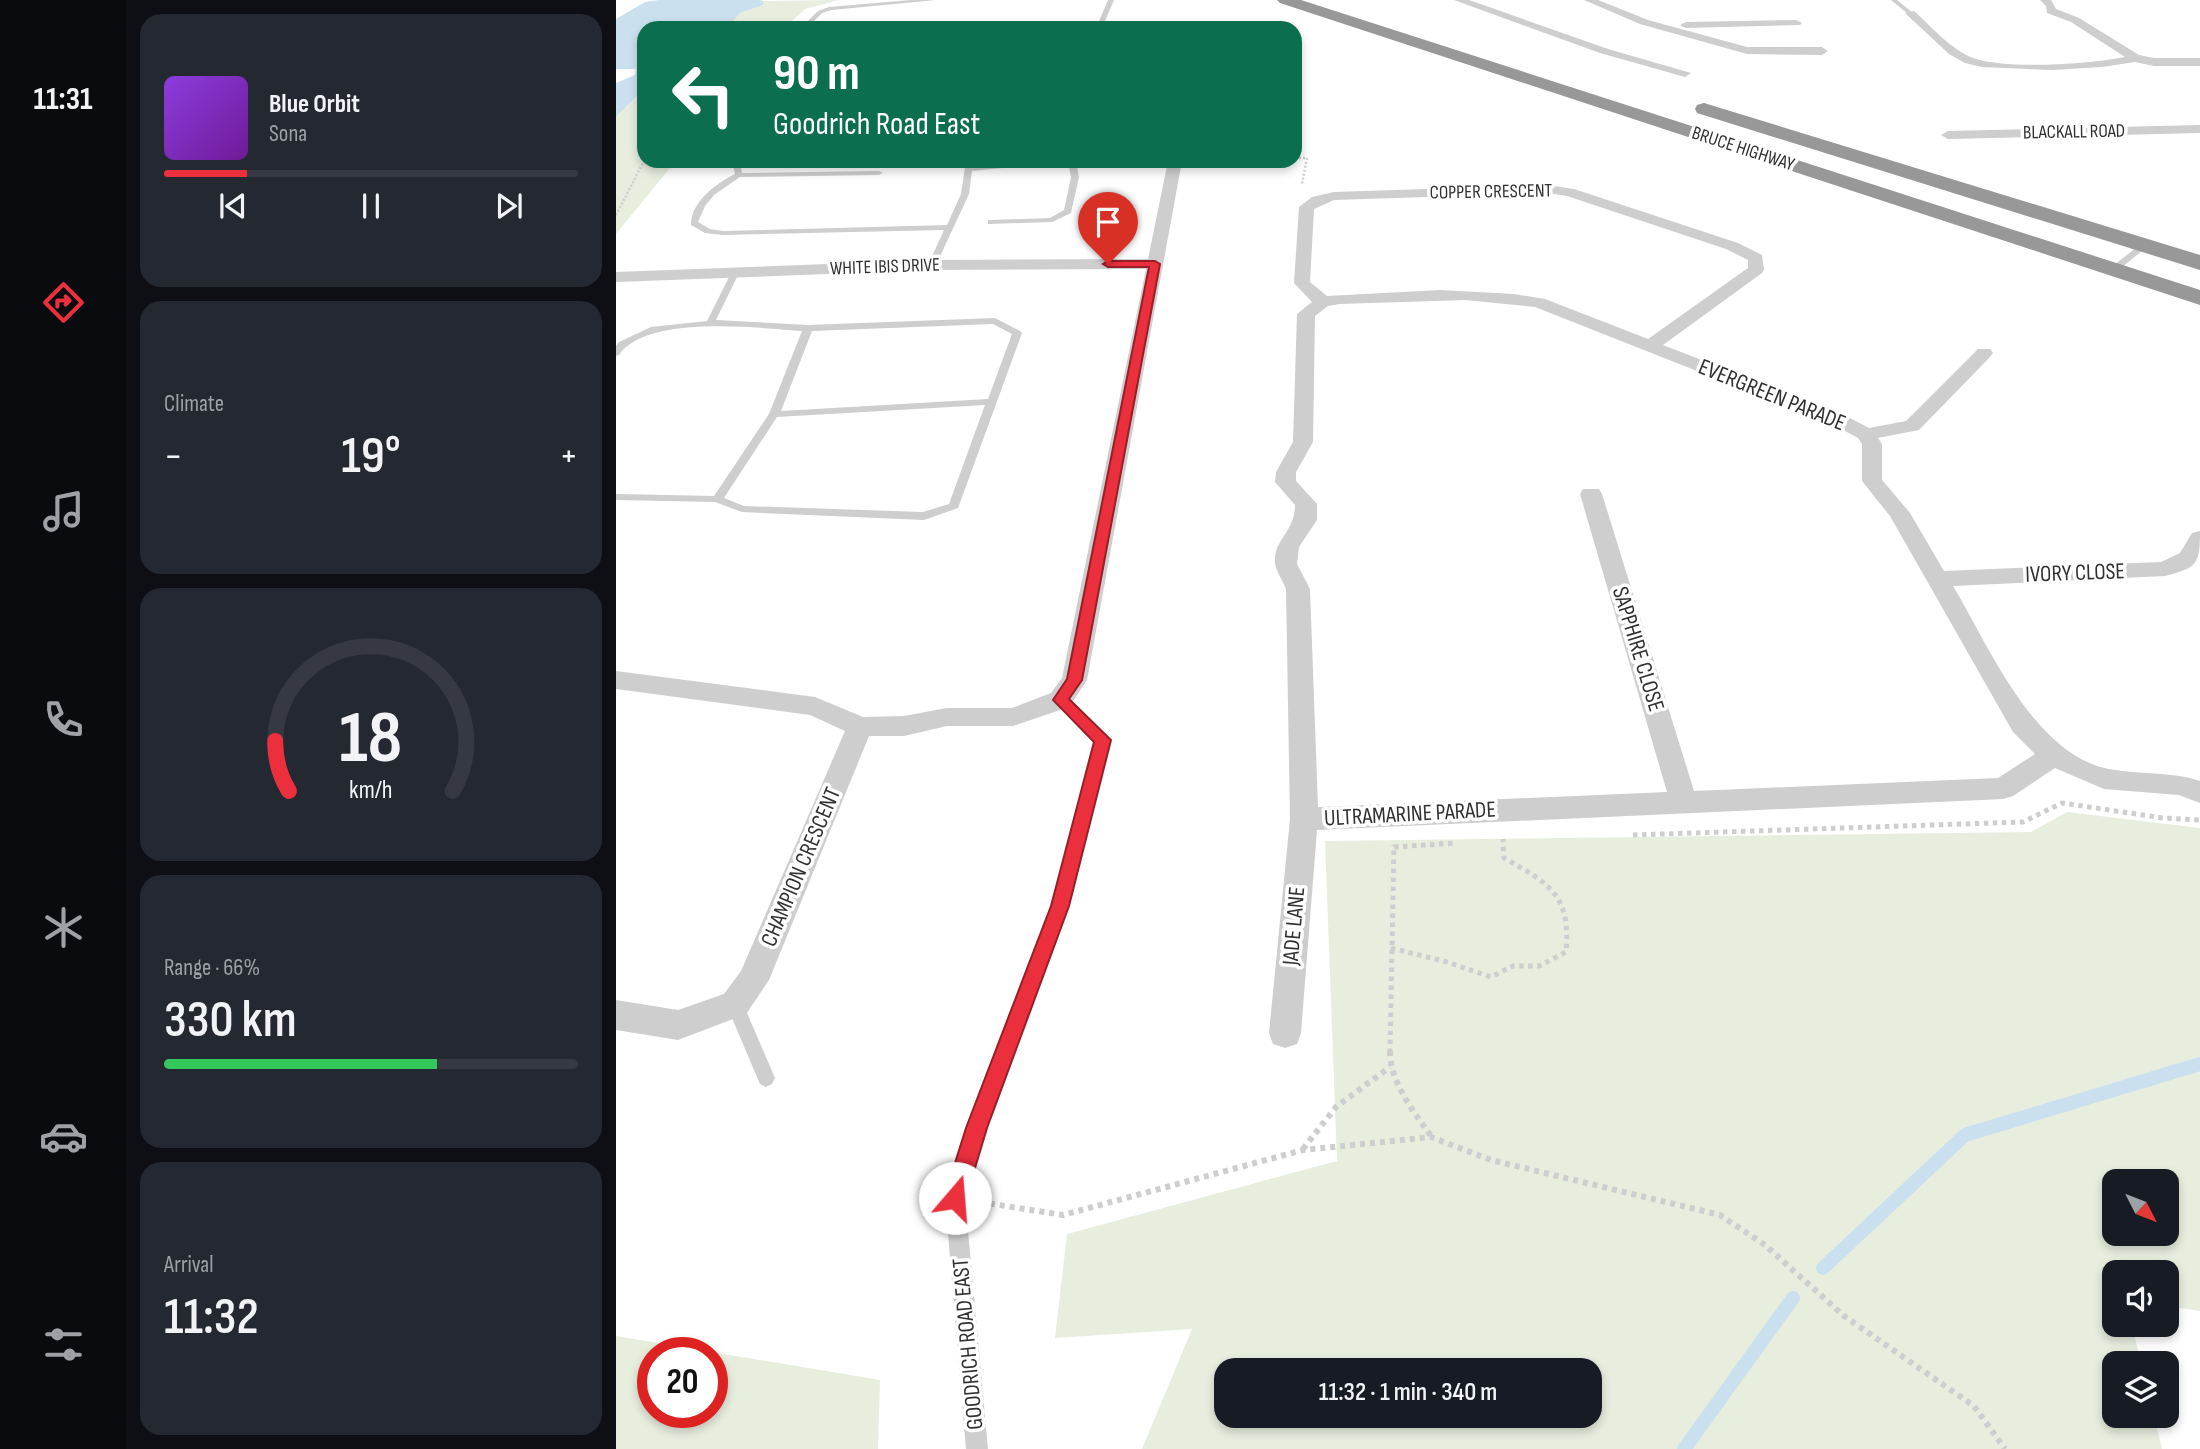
<!DOCTYPE html>
<html lang="en">
<head>
<meta charset="utf-8">
<style>
	:root { --surface:#171b24; --page:#242831; --text:#f1f3f6; --muted:#9ea1a6; --line:#363941; --accent:#eb2f3c }
	body { margin:0; font-family:"Sofia Sans Condensed",sans-serif; background:var(--page); color:var(--text); height:100vh; display:flex; flex-direction:column; font-size:26px; white-space:nowrap }
	* { box-sizing:border-box; margin:0 }
	p { font-size:23px; color:var(--muted) }
	.icon { flex:none; width:38px; height:38px; fill:none; stroke:currentColor; stroke-width:2; stroke-linecap:round; stroke-linejoin:round }
	.map { position:relative; flex:1; overflow:hidden }
	.panel { display:flex; flex-direction:column; gap:14px; padding:14px; background:#0d0f14; width:490px }
	.panel>* { flex:none }
	.top-card { position:absolute; left:21px; top:21px; width:665px; height:147px; border-radius:21px; box-shadow:0 4px 10px #0003; background:#0b6e4f; color:#fff; overflow:hidden }
	.needle { width:46px; rotate:132deg }
	.tools { position:absolute; left:1486px; top:1169px; display:grid; gap:14px }
	.tools a { display:grid; place-items:center; width:77px; height:77px; border-radius:14px; background:var(--surface); box-shadow:0 4px 10px #0003; font-size:35px }
	.speed { position:absolute; left:21px; top:1337px; display:flex; gap:14px; font-size:35px; font-weight:700; text-align:center }
	.speed>* { display:grid; place-content:center; width:91px; height:91px; border-radius:50%; background:var(--surface); box-shadow:0 4px 10px #0003; line-height:1 }
	.speed .limit { border:10px solid #d22; background:#fff; color:#111 }
	.pin { position:absolute; display:grid; place-items:center; width:60px; height:60px; color:#fff; margin:-72px -30px; border-radius:50% 50% 50% 0; rotate:-45deg; box-shadow:0 0 7px #0007 }
	.pin .icon { rotate:45deg }
	.me { position:absolute; width:77px; margin:-38px; rotate:18deg; stroke-linejoin:round; filter:drop-shadow(0 0 5px #0008) }
	.turn { display:flex; align-items:center; gap:24px; height:147px; padding:0 21px; font-size:32px }
	.turn .icon { width:91px; height:91px; stroke-width:2.5 }
	.turn b { display:block; font-size:49px; line-height:60px }
	.big { font-size:52px; font-weight:600; line-height:1.1 }
	.panel .card { flex:1; display:flex; flex-direction:column; justify-content:center; gap:10px; min-width:0; padding:0 24px; border-radius:21px; background:var(--page) }
	.panel .dial { align-items:center; gap:0 }
	.dial svg { height:182px; overflow:visible; fill:none; stroke:var(--line); stroke-width:7; stroke-linecap:round; text-anchor:middle }
	.dial text { fill:var(--text); stroke:none }
	.song { display:flex; align-items:center; gap:21px }
	.cover { width:84px; height:84px; border-radius:10px; background:linear-gradient(135deg,hsl(270 70% 55%),hsl(280 70% 35%)) }
	.played { height:7px; border-radius:4px; background:linear-gradient(90deg,var(--accent) 20%,var(--line) 20%) }
	.keys { display:flex; justify-content:space-around; direction:ltr }
	.heat { display:flex; justify-content:space-between; align-items:center; font-size:38px; direction:ltr }
	.charge { height:10px; border-radius:5px; background:linear-gradient(90deg,#34c759 66%,var(--line) 0) }
	.trip { position:absolute; left:598px; top:1358px; width:388px; height:70px; border-radius:21px; background:var(--surface); box-shadow:0 4px 10px #0003; font-weight:600; line-height:70px; text-align:center }
	main { display:flex; flex:1; min-height:0 }
	.menu { display:flex; flex-direction:column; width:126px; justify-content:space-around; align-items:center; background:#090b0e; color:var(--muted) }
	.menu .icon { width:49px; height:49px }
	.menu .selected { color:var(--accent) }
	.menu b { font-size:32px; color:var(--text) }
	.map>svg:first-child { display:block }
</style>
</head>
<body>
<main>
<nav class="menu">
<b>11:31</b>
<svg class="icon selected" aria-label="directions" viewBox="0 0 24 24"><path d="M12 3l9 9-9 9-9-9zM9 14v-3h6M13 9l2 2-2 2"/></svg>
<svg class="icon" aria-label="music" viewBox="0 0 24 24"><path d="M9 18V5l10-2v13"/><circle cx="6" cy="18" r="3"/><circle cx="16" cy="16" r="3"/></svg>
<svg class="icon" aria-label="phone" viewBox="0 0 24 24"><path d="M5 4h4l2 5-3 2q2 4 5 5l2-3 5 2v4C11 20 4 13 5 4z"/></svg>
<svg class="icon" aria-label="climate" viewBox="0 0 24 24"><path d="M12 3v18M4 7l16 10M4 17L20 7"/></svg>
<svg class="icon" aria-label="car" viewBox="0 0 24 24"><path d="M5 17H2v-5l4-1 3-4h7l3 4 3 1v5h-3M9 17h6M6 11h13"/><circle cx="7" cy="17" r="2"/><circle cx="17" cy="17" r="2"/></svg>
<svg class="icon" aria-label="filters" viewBox="0 0 24 24"><path d="M4 7h16M4 17h16"/><circle cx="9" cy="7" r="2"/><circle cx="15" cy="17" r="2"/></svg>
</nav>
<section class="panel">
<div class="card">
<div class="song"><i class="cover"></i><div><b>Blue Orbit</b><p>Sona</p></div></div>
<div class="played"></div>
<div class="keys"><svg class="icon" aria-label="previous" viewBox="0 0 24 24"><path d="M18 5L8 12l10 7zM5 5v14"/></svg><svg class="icon" aria-label="pause" viewBox="0 0 24 24"><path d="M8 5v14M16 5v14"/></svg><svg class="icon" aria-label="next" viewBox="0 0 24 24"><path d="M6 5l10 7-10 7zM19 5v14"/></svg></div>
</div>
<div class="card"><p>Climate</p>
<div class="heat"><a>−</a><b class="big">19°</b><a>+</a></div>
</div>
<div class="card dial"><svg viewBox="0 0 100 80">
<path d="M14 69A42 42 0 1 1 86 69"/>
<path d="M14 69A42 42 0 0 1 8 47" stroke="#eb2f3c"/>
<text x="50" y="56" font-size="32" font-weight="700">18</text>
<text x="50" y="72" font-size="11">km/h</text>
</svg></div>
<div class="card"><p>Range · 66%</p><b class="big">330 km</b><div class="charge"></div></div>
<div class="card"><p>Arrival</p><b class="big">11:32</b></div>
</section>
<div class="map">
<svg width="1584" height="1449" viewBox="0 0 1584 1449">
	<rect width="100%" height="100%" fill="#fff"/>
	<!-- green -->
	<path fill="#e7eede" fill-rule="evenodd" d="M223 0 189 9 168 28H92L115 22 124 13 147 5V1Z
		M28 89V161L58 163 0 234V117Z
		M1451 812 1584 828V1311L1551 1306 1550 1272H1498V1325H1516L1525 1363H1498V1416H1538L1546 1449H526L576 1329 439 1338 451 1234 721 1161 709 841 1415 832ZM1550 1181V1234H1498V1181ZM611 1370H975V1416H611Z
		M0 1336 264 1380 262 1449H0ZM37 1353H96V1412H37Z"/>
	<!-- water -->
	<path fill="#cae0ee" d="M43 0H144L147 1V5L124 13 115 23 92 28H28V89L0 117V83L19 75 20 69H0V19L29 2Z"/>
	<g fill="none" stroke-linecap="round" stroke-linejoin="round">
		<!-- stream -->
		<path stroke="#cae0ee" stroke-width="14" d="M1207 1268 1349 1135 1584 1064
			M1068 1449 1177 1298"/>
		<!-- path-far2 -->
		<path stroke="#cecece" stroke-width="2.5" stroke-dasharray="2 2" stroke-linecap="butt" d="M679 158H691L686 184
			M28 162 37 161
			M0 215 28 161"/>
		<!-- path-far1 -->
		<path stroke="#cecece" stroke-width="5" stroke-dasharray="4.5 4.5" stroke-linecap="butt" d="M1017 835 1407 822 1446 803 1547 818 1584 820
			M778 847 840 843
			M775 948 831 962 875 977 897 966H923L950 952C955 895 934 884 888 858L887 839
			M774 1053 778 845"/>
		<!-- path -->
		<path stroke="#cecece" stroke-width="6" stroke-dasharray="5 5" stroke-linecap="butt" d="M774 1051C774 1082 797 1111 815 1136
			M687 1149 720 1107 774 1067
			M364 1202 447 1215 687 1150 815 1137 875 1160 1104 1215 1149 1245 1228 1316 1358 1406 1389 1449"/>
		<!-- lane -->
		<path fill="#cecece" fill-rule="evenodd" d="M295 0H320L216 10 206 13 191 28H185L202 11 213 7Z
			M492 0H498L486 28H480Z
			M1275 0H1281L1297 13 1292 14Z
			M121 161H129L125 166 126 173 263 171 267 173 263 175 124 177 98 195 89 206 82 222 94 229 107 231 331 225 345 194 349 167 413 161H441L437 163 356 171 353 194 320 265 316 268 312 265 328 230 107 235 89 233 75 225C75 202 99 184 119 174L117 166Z
			M452 161H460L463 177 455 213 436 222 372 224V220H375L434 218 448 210 455 177Z
			M1525 244 1532 246 1500 272H1494V268Z
			M119 270 123 273 100 320 192 325 379 318 404 331 406 333 342 508 308 520 126 512 99 502 0 500V494L98 496 153 414 186 331C142 328 31 314 3 355L0 356V346L3 342 35 327 91 321 115 273ZM377 324 396 334 372 399 165 411 196 331ZM369 405 333 504 307 512 128 506 108 498 161 417Z
			M444 695 449 697 494 740 452 906 370 1128 349 1198 372 1449H350L329 1198 352 1128 436 906 480 741 439 703 437 700Z
			M119 996 125 999 159 1078 156 1084 150 1087 144 1084 110 1004 113 999Z"/>
		<!-- street -->
		<path fill="#cecece" fill-rule="evenodd" d="M838 0H853L992 49 1075 73 1069 77 984 53Z
			M968 0H982L1032 20 1131 47H1206L1212 51 1206 55 1131 54 1024 24Z
			M1424 0H1435L1440 9 1463 18 1523 55 1538 58H1584V66H1538L1519 62 1486 67 1436 70 1366 67 1349 63 1333 54 1289 13 1298 11C1316 27 1334 49 1357 58 1391 70 1473 64 1509 57L1455 22 1431 13 1430 6Z
			M1180 20 1186 23 1184 25 1070 28 1064 25 1070 22Z
			M1584 125V133L1332 139 1325 135 1332 131Z
			M552 161H566L471 680 453 707 397 726H331L288 736H253L153 980 130 1014 62 1040 0 1030V1000L62 1010 108 994 125 971 229 731 194 715 0 689V671L199 697 247 717 288 716 331 708H396L435 693 446 678 530 269 316 270 0 282V272L316 260 532 259Z
			M931 185 958 189 1122 243 1146 255 1148 270 1146 273 1047 345 1232 417 1253 428 1290 421 1362 349H1374L1377 353 1374 357 1303 430 1262 438 1266 444V480L1294 513 1328 571 1545 562 1564 553 1576 533 1584 531C1584 563 1582 568 1549 576L1337 586C1373 646 1418 755 1493 769 1524 775 1554 771 1584 781V803L1563 795 1488 789 1439 768 1397 796 1387 799 701 830 685 1033 681 1044 669 1048 657 1044 653 1033 674 819 670 589C667 581 660 571 659 563 657 540 679 532 679 505L659 482 660 472 677 442 681 314 696 302 678 283 683 207 696 197 718 192ZM931 193 951 196 1110 249 1132 260V268L1032 339 929 299 898 294 824 290 711 296 694 282 698 209 718 200ZM849 300 919 307 1218 425 1242 438 1246 444V481L1274 516 1397 732 1419 754 1382 778 1078 791 986 494 983 489H967L964 494 1051 792 702 807 694 589 681 564 683 547 701 520V504L680 481V472L697 442 699 316 712 306 723 304Z"/>
		<!-- highway -->
		<path fill="#989898" fill-rule="evenodd" d="M661 0H685L1584 290V305L664 3Z
			M1088 103 1584 255V270L1081 113 1079 109 1081 105Z"/>
	</g>
	<!-- route -->
	<path fill="#eb2f3c" stroke="#991f27" stroke-width="2" d="M539 261 544 264 466 680 453 699 495 740 453 906 371 1128 350 1198 346 1205 339 1209 331 1205 328 1198 350 1128 435 906 478 742 437 700 451 679 533 267H492L487 264 492 261Z"/>
	<g text-anchor="middle" dominant-baseline="central" stroke-width="7" stroke-linejoin="round" paint-order="stroke">
		<!-- far-street labels -->
		<g font-size="19" fill="#313131" stroke="#fff">
			<text transform="translate(1458 132) rotate(-1)">BLACKALL ROAD</text>
			<text transform="translate(1127 149) rotate(18)">BRUCE HIGHWAY</text>
			<text transform="translate(875 192) rotate(-1)">COPPER CRESCENT</text>
			<text transform="translate(269 267) rotate(-2)">WHITE IBIS DRIVE</text>
		</g>
		<!-- street labels -->
		<g font-size="23" fill="#313131" stroke="#fff">
			<text transform="translate(1156 395) rotate(22)">EVERGREEN PARADE</text>
			<text transform="translate(1459 573) rotate(-2)">IVORY CLOSE</text>
			<text transform="translate(1022 649) rotate(73)">SAPPHIRE CLOSE</text>
			<text transform="translate(794 814) rotate(-3)">ULTRAMARINE PARADE</text>
			<text transform="translate(185 867) rotate(-67)">CHAMPION CRESCENT</text>
			<text transform="translate(678 926) rotate(-85)">JADE LANE</text>
			<text transform="translate(352 1344) rotate(-95)">GOODRICH ROAD EAST</text>
		</g>
	</g>
</svg>
<div class="tools">
<a><svg class="needle" viewBox="-14 -14 28 28"><path d="M0-13l5 13h-10z" fill="#e53935"/><path d="M0 13l5-13h-10z" fill="#9ea1a6"/></svg></a>
<a><svg class="icon" aria-label="sound" viewBox="0 0 24 24"><path d="M4 9h4l5-4v14l-5-4H4zM17 9q2 3 0 6"/></svg></a>
<a><svg class="icon" aria-label="layers" viewBox="0 0 24 24"><path d="M12 4l9 5-9 5-9-5zM3 14l9 5 9-5"/></svg></a>
</div>
<div class="speed"><div class="limit">20</div></div>
<div class="pin" style="left:492px;top:264px;background:#d93025"><svg class="icon" aria-label="arrive" viewBox="0 0 24 24"><path d="M6 21V4h12l-3 4 3 4H6"/></svg></div>
<svg class="me" style="left:339px;top:1198px" viewBox="-20 -20 40 40"><circle r="19" fill="#fff"/><path d="M0-13L10 11 0 6-10 11z" fill="#eb2f3c"/></svg>
<div class="trip">11:32 · 1 min · 340 m</div>
<div class="top-card">
<div class="turn"><svg class="icon" aria-label="left" viewBox="0 0 24 24"><path d="M17 20v-9H6M10 6l-5 5 5 5"/></svg><div><b>90 m</b>Goodrich Road East</div></div>
</div>
</div>
</main>
</body>
</html>
